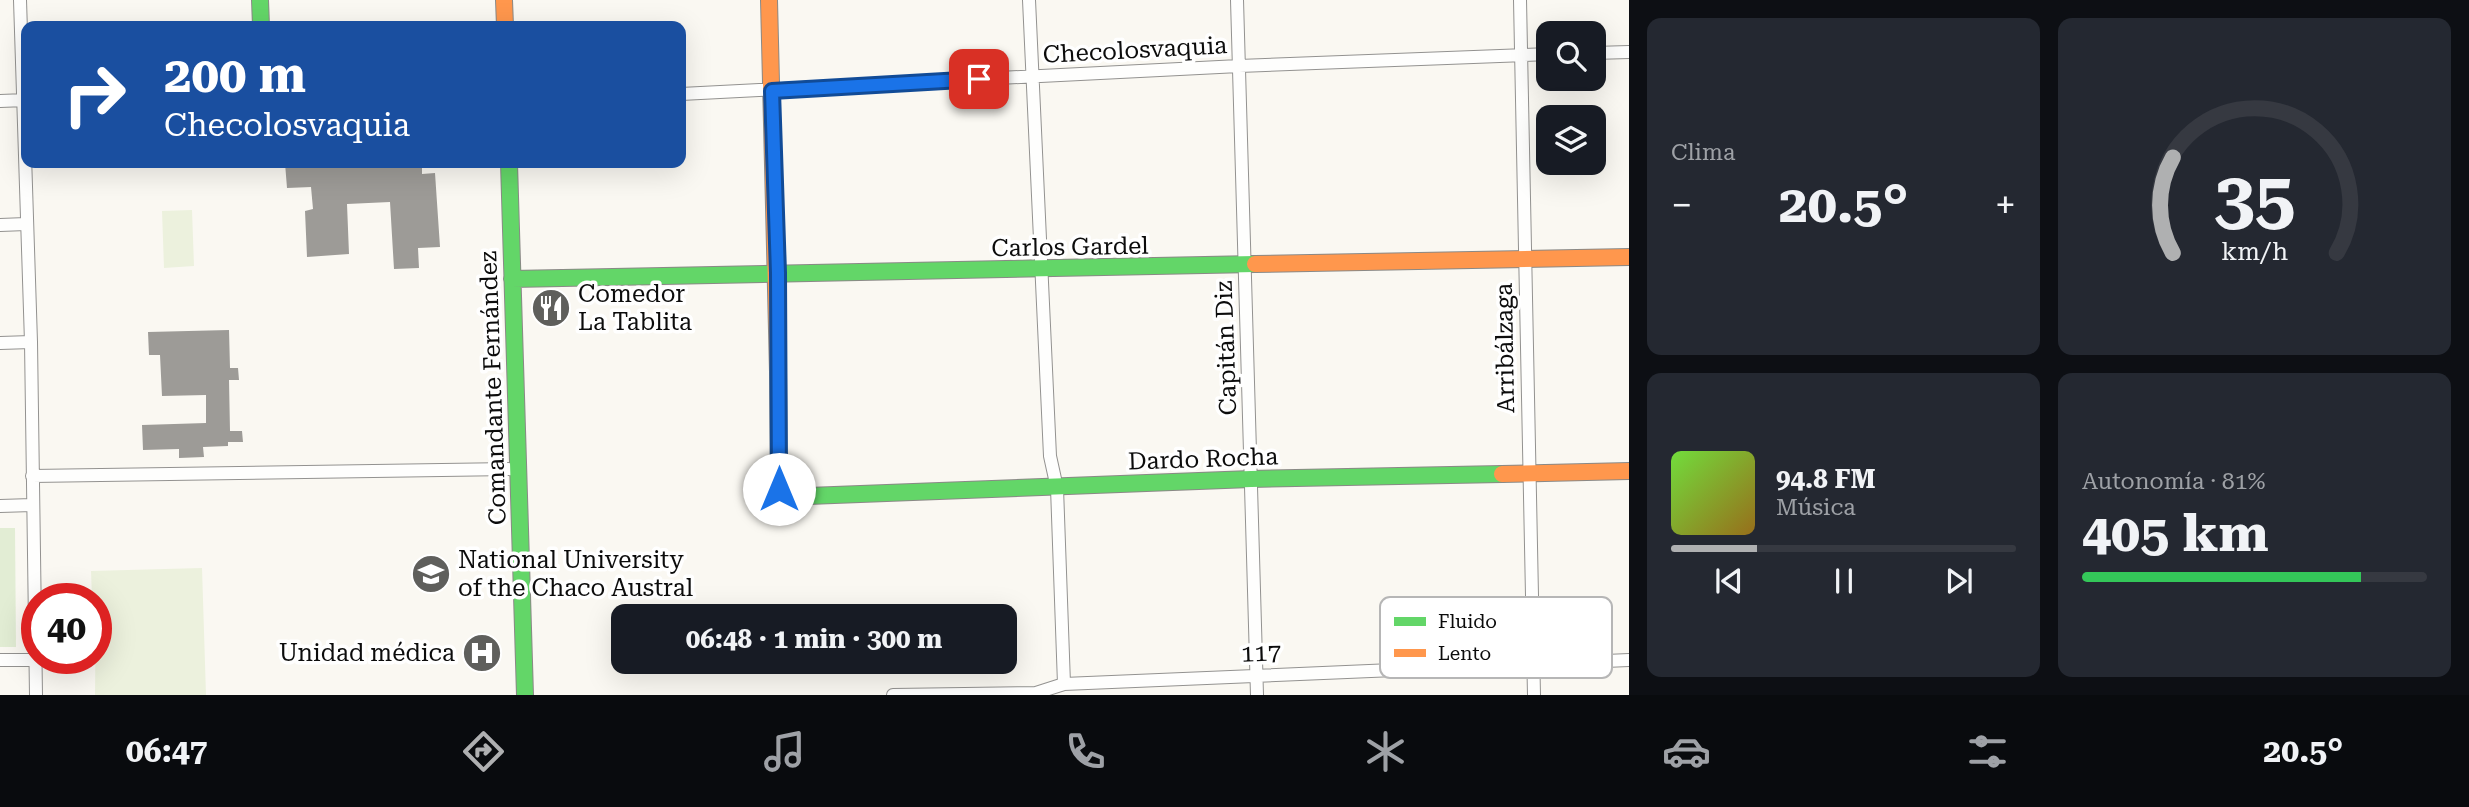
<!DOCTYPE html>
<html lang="es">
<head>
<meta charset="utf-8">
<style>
	:root { --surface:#171b24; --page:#242831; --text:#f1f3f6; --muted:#9ea1a6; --line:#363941; --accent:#afb0b1 }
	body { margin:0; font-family:"Roboto Serif",serif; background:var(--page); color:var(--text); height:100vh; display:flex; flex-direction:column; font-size:26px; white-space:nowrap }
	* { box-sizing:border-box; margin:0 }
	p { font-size:23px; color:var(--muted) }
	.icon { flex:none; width:38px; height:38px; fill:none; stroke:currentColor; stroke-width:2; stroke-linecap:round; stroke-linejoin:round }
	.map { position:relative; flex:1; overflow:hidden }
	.side { display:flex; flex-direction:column; gap:18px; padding:18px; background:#0d0f14; width:840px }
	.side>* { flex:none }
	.top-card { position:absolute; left:21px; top:21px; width:665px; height:147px; border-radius:14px; box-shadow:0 7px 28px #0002; background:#1a4fa0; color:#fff; overflow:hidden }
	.fabs { position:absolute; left:1536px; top:21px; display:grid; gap:14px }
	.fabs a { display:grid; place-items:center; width:70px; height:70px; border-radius:14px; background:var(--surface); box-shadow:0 7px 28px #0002; font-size:35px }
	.speed { position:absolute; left:21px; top:583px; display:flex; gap:14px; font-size:35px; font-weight:700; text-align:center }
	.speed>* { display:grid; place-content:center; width:91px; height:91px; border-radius:50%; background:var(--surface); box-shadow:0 7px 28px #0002; line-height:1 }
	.speed .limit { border:10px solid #d22; background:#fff; color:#111 }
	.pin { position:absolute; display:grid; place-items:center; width:60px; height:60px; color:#fff; margin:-30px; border-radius:14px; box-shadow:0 4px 10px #0006 }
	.me { position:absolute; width:77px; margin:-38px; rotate:0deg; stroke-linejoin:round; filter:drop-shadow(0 0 5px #0008) }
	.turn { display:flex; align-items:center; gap:24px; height:147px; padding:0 28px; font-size:32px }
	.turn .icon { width:91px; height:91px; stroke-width:2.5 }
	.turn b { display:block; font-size:49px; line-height:60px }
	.big { font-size:52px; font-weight:700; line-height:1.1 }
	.side .widget { flex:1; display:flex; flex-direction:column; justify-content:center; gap:10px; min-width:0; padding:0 24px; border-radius:14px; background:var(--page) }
	.side .dial { align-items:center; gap:0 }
	.dial svg { height:182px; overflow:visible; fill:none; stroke:var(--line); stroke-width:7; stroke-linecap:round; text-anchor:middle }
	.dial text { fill:var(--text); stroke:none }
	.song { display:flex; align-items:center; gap:21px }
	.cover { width:84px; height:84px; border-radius:10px; background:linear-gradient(135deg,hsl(100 70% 55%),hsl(40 70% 35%)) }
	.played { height:7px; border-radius:4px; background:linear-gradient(90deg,var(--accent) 25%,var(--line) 25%) }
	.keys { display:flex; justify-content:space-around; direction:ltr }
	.heat { display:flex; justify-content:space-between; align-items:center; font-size:38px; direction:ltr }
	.charge { height:10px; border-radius:5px; background:linear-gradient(90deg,#34c759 81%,var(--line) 0) }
	.side .tiles { flex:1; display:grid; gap:18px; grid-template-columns:repeat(2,1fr) }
	.trip { position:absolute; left:611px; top:604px; width:406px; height:70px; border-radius:14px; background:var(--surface); box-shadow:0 7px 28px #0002; font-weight:700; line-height:70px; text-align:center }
	.menu { display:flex; height:112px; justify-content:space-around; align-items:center; background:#090b0e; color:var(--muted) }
	.menu .icon { width:49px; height:49px }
	.menu .active { color:var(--accent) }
	.menu b { font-size:32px; color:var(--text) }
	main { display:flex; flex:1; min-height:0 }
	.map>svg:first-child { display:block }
</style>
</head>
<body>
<main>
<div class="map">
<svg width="1629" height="695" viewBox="0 0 1629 695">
	<rect width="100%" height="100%" fill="#faf8f2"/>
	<!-- green -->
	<path fill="#e2edd4" d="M0 528H15L16 647H0Z"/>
	<!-- pitch -->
	<path fill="#ecf1dd" d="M192 210 194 266 164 268 162 211Z
		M202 568 206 695H95L96 598H92L91 571Z"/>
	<!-- building -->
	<path fill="#9d9b97" d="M285 163H422V174L435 173 440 247 418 248 419 268 394 269 390 202 347 204 349 254 307 257 305 211 313 209 311 187 287 188Z
		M229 330 230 368H238L239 380H229L230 431H242L243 442H228V446L203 447 204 457 179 458V449L143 450 142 425 206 423V395L162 396 160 355H149L148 332Z"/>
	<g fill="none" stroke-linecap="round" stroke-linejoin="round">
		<!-- street casing -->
		<g stroke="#939290" stroke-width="14">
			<path id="street" d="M20 0 31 342 36 695
				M1029 0 1050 456 1057 488 1064 684
				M1237 0 1257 695
				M1520 0 1534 695
				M1594 53 1629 52
				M681 94 1239 66 1549 54
				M0 101 26 100
				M0 225 26 224
				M0 343 31 342
				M32 476 518 469
				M0 506 32 505
				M0 660H35
				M893 695 1036 693 1064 684 1629 660"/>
		</g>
		<!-- fast casing -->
		<g stroke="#8a8986" stroke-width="18">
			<path id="fast" d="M260 0 261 26
				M509 163 525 695
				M512 279 1255 264
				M778 372 779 489 808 496 1251 479 1502 474"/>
		</g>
		<!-- slow casing -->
		<g stroke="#8a8986" stroke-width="18">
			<path id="slow" d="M504 0 505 26
				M769 0 778 372
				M1255 264 1629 257
				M1502 474 1629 471"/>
		</g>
		<!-- street -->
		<use href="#street" stroke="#fefefd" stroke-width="12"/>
		<!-- fast -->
		<use href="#fast" stroke="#63d668" stroke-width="16"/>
		<!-- slow -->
		<use href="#slow" stroke="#ff974d" stroke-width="16"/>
	</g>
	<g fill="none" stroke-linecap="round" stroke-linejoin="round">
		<!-- route casing -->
		<g stroke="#114b97" stroke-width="18">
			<path id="route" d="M779 489 778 273 772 91 979 79"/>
		</g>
		<!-- route -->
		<use href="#route" stroke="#1a73e8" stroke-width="12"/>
	</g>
	<!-- icons -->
	<defs>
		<g id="restaurant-disc" transform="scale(2.0125)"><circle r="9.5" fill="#5f5f5c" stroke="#fff"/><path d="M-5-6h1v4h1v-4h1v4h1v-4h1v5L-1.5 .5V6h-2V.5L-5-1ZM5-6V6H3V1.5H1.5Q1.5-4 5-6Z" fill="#fff"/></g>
		<g id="university-disc" transform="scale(2.0125)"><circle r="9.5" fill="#5f5f5c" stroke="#fff"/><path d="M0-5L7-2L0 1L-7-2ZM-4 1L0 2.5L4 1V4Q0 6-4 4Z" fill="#fff"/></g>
		<g id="hospital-disc" transform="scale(2.0125)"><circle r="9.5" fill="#5f5f5c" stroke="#fff"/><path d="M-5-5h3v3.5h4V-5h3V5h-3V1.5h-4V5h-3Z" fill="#fff"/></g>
	</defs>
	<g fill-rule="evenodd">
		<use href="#restaurant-disc" x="551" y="308"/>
		<use href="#university-disc" x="431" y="574"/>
		<use href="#hospital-disc" x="482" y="653"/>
	</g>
	<g text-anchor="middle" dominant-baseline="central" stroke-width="7" stroke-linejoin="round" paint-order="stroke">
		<!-- street labels -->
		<g font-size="24" fill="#0c0c0c" stroke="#fff">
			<text transform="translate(1135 50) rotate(-3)">Checolosvaquia</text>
			<text transform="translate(1070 247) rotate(-1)">Carlos Gardel</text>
			<text transform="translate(1226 348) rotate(-92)">Capitán Diz</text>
			<text transform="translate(1505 348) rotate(-91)">Arribálzaga</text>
			<text transform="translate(493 388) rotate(-92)">Comandante Fernández</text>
			<text transform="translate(1203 459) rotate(-2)">Dardo Rocha</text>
			<text transform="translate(1261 653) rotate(-2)">117</text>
		</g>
		<!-- poi labels -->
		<g font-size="24" fill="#0c0c0c" stroke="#fff" text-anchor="start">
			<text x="578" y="294">Comedor<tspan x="578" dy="28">La Tablita</tspan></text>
			<text x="458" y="560">National University<tspan x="458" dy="28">of the Chaco Austral</tspan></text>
			<text x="455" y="653" text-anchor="end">Unidad médica</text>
		</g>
	</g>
	<!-- legend -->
	<rect x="1380" y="597" width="232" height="81" rx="10" fill="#fff" stroke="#b6b6b6" stroke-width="2"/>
	<rect x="1394" y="617" width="32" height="9" fill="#63d668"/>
	<rect x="1394" y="649" width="32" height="8" fill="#ff974d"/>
	<g font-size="19" fill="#0c0c0c">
		<text x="1438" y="628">Fluido</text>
		<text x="1438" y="660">Lento</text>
	</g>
</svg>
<div class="fabs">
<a><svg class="icon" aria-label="search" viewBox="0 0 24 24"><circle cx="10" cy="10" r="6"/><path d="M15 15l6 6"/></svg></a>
<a><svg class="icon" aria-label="layers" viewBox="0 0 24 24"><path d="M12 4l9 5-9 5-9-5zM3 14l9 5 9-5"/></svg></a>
</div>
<div class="speed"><div class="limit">40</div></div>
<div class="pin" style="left:979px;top:79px;background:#d93025"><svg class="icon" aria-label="arrive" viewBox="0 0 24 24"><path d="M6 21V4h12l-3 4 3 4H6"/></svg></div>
<svg class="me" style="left:779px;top:489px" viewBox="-20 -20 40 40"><circle r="19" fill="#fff"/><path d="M0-13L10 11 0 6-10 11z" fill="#1a73e8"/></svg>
<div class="trip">06:48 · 1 min · 300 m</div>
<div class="top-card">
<div class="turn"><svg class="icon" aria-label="right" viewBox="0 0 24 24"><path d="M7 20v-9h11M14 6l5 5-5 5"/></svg><div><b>200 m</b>Checolosvaquia</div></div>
</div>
</div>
<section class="side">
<div class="tiles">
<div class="widget"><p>Clima</p>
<div class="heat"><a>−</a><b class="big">20.5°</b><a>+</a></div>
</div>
<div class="widget dial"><svg viewBox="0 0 100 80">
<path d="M14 69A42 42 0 1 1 86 69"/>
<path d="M14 69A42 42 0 0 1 14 27" stroke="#afb0b1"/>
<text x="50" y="56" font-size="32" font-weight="700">35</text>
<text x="50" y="72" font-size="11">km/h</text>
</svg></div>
<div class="widget">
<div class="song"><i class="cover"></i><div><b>94.8 FM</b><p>Música</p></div></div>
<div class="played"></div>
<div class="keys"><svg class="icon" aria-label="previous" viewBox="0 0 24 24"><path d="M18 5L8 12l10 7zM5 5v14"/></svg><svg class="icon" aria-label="pause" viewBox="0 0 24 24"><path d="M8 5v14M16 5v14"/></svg><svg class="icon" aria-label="next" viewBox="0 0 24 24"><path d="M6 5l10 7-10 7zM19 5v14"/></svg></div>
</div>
<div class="widget"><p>Autonomía · 81%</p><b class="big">405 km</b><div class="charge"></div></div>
</div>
</section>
</main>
<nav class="menu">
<b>06:47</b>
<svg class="icon active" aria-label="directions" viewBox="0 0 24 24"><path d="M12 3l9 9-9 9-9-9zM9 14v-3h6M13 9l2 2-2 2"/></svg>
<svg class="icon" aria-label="music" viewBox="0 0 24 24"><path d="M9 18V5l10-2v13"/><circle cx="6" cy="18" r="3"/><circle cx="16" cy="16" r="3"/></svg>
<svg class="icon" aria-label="phone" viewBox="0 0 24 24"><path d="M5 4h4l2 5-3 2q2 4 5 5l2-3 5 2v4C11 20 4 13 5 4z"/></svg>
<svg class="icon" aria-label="climate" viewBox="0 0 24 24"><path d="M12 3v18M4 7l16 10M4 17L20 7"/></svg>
<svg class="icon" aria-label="car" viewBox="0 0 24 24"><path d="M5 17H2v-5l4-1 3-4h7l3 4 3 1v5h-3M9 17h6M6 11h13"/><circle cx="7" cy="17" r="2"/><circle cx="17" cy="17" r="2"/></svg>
<svg class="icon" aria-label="filters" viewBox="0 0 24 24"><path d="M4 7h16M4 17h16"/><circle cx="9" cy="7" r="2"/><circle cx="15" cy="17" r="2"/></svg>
<b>20.5°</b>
</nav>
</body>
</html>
